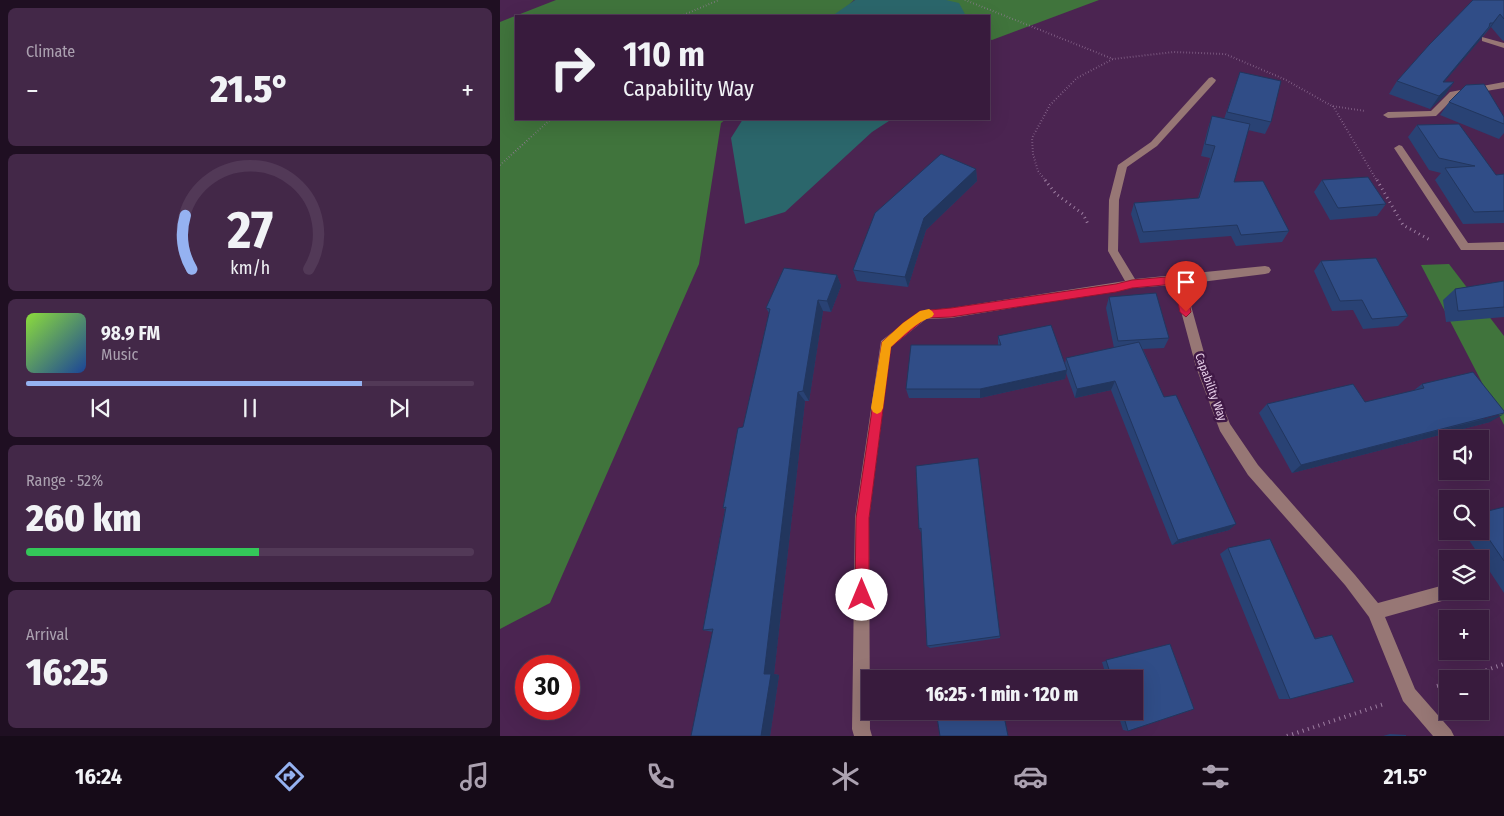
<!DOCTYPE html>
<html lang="en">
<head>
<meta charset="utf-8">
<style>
	:root { --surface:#381b3d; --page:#432848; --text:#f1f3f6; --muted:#aba1b0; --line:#523957; --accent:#95b2f1 }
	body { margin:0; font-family:"Fira Sans Condensed",sans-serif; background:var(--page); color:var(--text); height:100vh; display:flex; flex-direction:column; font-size:19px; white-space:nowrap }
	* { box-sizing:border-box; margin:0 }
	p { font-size:16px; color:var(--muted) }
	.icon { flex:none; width:28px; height:28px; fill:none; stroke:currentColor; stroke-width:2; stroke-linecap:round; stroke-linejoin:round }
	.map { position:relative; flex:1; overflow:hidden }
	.panel { display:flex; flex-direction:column; gap:8px; padding:8px; background:#1f0f22; width:500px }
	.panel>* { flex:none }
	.top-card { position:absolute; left:15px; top:15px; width:475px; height:105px; border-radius:0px; box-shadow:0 5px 20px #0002,0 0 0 1px var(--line); background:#381b3d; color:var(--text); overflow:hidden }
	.tools { position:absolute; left:939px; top:430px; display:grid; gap:10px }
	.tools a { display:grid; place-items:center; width:50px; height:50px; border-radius:0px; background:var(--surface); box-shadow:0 5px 20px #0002,0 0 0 1px var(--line); font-size:25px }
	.speed { position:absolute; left:15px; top:655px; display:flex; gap:10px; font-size:25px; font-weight:700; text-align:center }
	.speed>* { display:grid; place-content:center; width:65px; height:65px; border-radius:50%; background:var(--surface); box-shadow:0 5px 20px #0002,0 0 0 1px var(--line); line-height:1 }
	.speed .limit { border:8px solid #d22; background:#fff; color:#111 }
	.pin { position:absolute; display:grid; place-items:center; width:42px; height:42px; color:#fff; margin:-51px -21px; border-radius:50% 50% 50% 0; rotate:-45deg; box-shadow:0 0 5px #0007 }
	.pin .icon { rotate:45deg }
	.me { position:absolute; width:55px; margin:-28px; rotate:0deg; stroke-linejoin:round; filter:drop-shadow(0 0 4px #0008) }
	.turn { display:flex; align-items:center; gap:18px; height:105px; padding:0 25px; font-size:22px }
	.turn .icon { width:65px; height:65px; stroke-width:2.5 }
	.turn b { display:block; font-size:35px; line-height:42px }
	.big { font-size:38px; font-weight:800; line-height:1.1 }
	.panel .widget { flex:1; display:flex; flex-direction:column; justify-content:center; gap:8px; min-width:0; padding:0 18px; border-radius:8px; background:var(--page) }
	.panel .dial { align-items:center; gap:0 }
	.dial svg { height:130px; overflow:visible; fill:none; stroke:var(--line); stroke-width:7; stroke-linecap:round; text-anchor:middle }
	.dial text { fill:var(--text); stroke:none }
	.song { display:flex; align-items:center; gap:15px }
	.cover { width:60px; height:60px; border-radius:8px; background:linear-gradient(135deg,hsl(90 70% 55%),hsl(220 70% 35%)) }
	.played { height:5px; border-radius:2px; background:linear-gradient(90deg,var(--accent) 75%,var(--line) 75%) }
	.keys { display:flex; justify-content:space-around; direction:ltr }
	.heat { display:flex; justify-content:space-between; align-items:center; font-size:28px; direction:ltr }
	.charge { height:8px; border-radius:4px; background:linear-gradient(90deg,#34c759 52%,var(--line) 0) }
	.trip { position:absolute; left:361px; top:670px; width:282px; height:50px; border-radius:0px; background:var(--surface); box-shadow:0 5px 20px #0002,0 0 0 1px var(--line); font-weight:800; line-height:50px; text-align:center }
	.menu { display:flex; height:80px; justify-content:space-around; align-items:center; background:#160b18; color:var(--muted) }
	.menu .icon { width:35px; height:35px }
	.menu .current { color:var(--accent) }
	.menu b { font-size:22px; color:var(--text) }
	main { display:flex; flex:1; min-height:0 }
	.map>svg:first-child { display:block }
</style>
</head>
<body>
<main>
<section class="panel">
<div class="widget"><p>Climate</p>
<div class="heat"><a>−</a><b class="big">21.5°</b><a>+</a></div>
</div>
<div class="widget dial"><svg viewBox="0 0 100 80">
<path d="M14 69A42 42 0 1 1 86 69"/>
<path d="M14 69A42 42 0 0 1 10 36" stroke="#95b2f1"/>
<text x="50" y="56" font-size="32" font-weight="700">27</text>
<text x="50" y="72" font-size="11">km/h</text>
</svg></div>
<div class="widget">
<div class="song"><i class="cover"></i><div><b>98.9 FM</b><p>Music</p></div></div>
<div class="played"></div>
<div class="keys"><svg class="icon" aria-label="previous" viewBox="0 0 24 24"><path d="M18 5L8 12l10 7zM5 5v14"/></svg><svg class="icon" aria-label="pause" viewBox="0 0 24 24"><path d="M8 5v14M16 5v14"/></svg><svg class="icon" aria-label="next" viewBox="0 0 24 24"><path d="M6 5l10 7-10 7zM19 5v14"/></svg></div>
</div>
<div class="widget"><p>Range · 52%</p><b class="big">260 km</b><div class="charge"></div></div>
<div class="widget"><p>Arrival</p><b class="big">16:25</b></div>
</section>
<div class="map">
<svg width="1004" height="736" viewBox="0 0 1004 736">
	<rect width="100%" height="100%" fill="#4b2451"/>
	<!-- forest -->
	<path fill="#40743c" d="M56 0H354L337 16H16V119H226L221 123 199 264 50 603 0 629V22Z
		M362 0H599L492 40 489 39V16H414Z
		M949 264 1004 336V425L921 265Z"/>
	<!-- water -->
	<path fill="#2b666b" d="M355 0H446L459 3 466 16H332Z
		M243 119H392L372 132 285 212 245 224 231 138Z"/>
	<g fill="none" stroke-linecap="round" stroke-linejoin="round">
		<!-- path-far2 -->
		<path stroke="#9e7fa2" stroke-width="2" stroke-dasharray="0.5 2.5" stroke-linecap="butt" d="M465 0 613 59
			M181 16 219 0
			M833 106 877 181
			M0 165 51 119
			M546 181 538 171 533 154 532 138 550 105 577 78 613 59 674 52 725 54 784 79 832 106 865 111"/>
		<!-- path-far1 -->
		<path stroke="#9e7fa2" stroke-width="3" stroke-dasharray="1 4" stroke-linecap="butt" d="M545 180 556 194 583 214 589 226
			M877 180 903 225 930 240"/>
		<!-- path -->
		<path stroke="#9e7fa2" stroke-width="4" stroke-dasharray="1 4.5" stroke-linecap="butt" d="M960 679 1004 664
			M937 686 948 683
			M787 736 884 704"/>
		<!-- minor -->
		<path fill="#977775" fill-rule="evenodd" d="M982 37 1004 43V48L982 41Z
			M712 77 716 80 715 82 657 146 627 167 619 200 618 251 635 279 765 266 769 267 771 270 769 273 765 274 685 284 708 367 730 424 758 465 855 575 878 603 948 584V591H957L954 596 949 599 885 617 915 689 951 730 954 736H933L903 701 869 617 845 585 748 475 720 431 696 367 674 285 632 288 451 318 426 319 391 347 369 518 370 729 372 736H354L352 729 355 518 381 341 420 311 451 308 625 281 608 251 609 200 618 165 651 142 709 78Z
			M1004 82V88L956 96 936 116 888 118 883 115 888 112 931 111 950 92Z
			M899 145 902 146 968 243 1004 242V250H961L894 148Z"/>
	</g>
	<!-- wall -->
	<path fill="#294274" d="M1004 0V41L1002 40 991 27 944 82H954L945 95 930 109 889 94 897 81Z
		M740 72 771 122 765 134 748 130 734 182 789 231 782 242 736 246 731 236 640 243 631 214 634 203 698 198 710 158 701 156 708 128 712 116 724 119Z
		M949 102 1004 117V133L999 139 940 115Z
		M917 125 996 175 1004 174V223L963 224 935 180 941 173 929 170 908 137Z
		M476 169 477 181 426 230 408 287 357 281 353 270Z
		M822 180 886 204 877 216 830 220 814 192Z
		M821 261 908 316 898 326 863 329 853 310 832 311 814 271Z
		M337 275 341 286 331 312 323 311 309 401H305L274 674 279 675 270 736 213 632 203 630 225 509 223 508 243 427 269 313 266 308Z
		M1004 281V317L946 322 943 300 955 289Z
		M609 297 669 338 664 348 643 349 664 397 736 524 729 530 672 545 611 390 575 398 566 373 565 379 480 398H409L406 389 498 345V336L565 364 566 358 614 348 606 308Z
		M922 384 990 422 792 473 759 413 767 404 865 402 913 391Z
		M416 466 500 636V638L430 648 427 646 422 534 419 529Z
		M1004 507V593L963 531H980V513Z
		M728 548 815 638 832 635 790 699H779L720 554Z
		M670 644 694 709 628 731 623 730 617 711H635V679H607L602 662Z
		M890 734 906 735V736H883Z"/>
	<!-- shaded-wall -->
	<path fill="#22365e" d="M1000 14 991 27 984 35 993 23Z
		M989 27 980 40 934 94 943 82Z
		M954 82 945 95 930 109 939 96Z
		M476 169 477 181 426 230 408 287 405 277 424 218Z
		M337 275 341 286 331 312 327 301Z
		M318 300 323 311 309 401 303 391Z
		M567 370 565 379 480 398V389Z
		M615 381 611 390 575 398 577 389Z
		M298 392 305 401 274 674 279 675 270 736H261L264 674Z
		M1004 414 990 422 792 473 801 465Z
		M736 524 729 530 672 545 678 540Z"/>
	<!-- building -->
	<path fill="#304d87" stroke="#22365e" d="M973 0H1004V19L1000 14 993 23H990L989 27 943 82H954L939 96 897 81 929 45Z
		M740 72 781 81 771 122 727 112Z
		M984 84 1004 117V124L949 102 966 85Z
		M712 116 750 124 734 182 763 181 789 231 741 235 737 225 643 232 634 203 699 198 715 146 705 144Z
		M959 124 996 175 1004 174V211L974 212 945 168 975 166 939 158 917 125Z
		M441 154 476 169 424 218 405 277 353 270 375 213Z
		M868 177 886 204 838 208 822 180Z
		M876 258 908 316 872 319 862 300 840 301 821 261Z
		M284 268 337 275 327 301 318 300 303 391 298 392 264 674H271L261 736H191L213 629 203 630 226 507 223 508 238 428 243 427 270 309 266 308Z
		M1004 281V307L958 311 955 289Z
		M656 293 669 338 618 341 609 297Z
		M551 325 567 370 480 389H406L411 345H501L498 336Z
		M639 342 664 397 676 395 736 524 678 540 615 381 577 389 566 358Z
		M973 372 1004 411V413L801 465 767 404 853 384 865 402 924 388 922 384Z
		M478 458 500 636 427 646 421 528 419 529 416 466Z
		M1004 507V561L980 526V513Z
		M770 539 815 639 832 635 854 682 790 699 728 548Z
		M670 644 694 709 628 731 622 711H635V679H612L606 660Z
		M436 711H503L508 736H440Z"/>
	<!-- route -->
	<path fill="#e11d48" stroke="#92132f" d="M678 276 684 280 691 312 686 317 680 312 674 284 632 288 616 292 451 317 426 318 391 347 369 518V595L367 600 362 602 357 600 355 595 356 518 382 342 403 323 420 311 451 308 616 284 632 280Z"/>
	<!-- slow -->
	<path fill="#f59e0b" d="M429 309 432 311 434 314 432 317C416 322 403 336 391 347L383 408 381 412 377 414 373 412 371 408 382 342 403 323 420 311Z"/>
	<g text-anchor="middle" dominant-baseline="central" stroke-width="5" stroke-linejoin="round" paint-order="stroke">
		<!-- street labels -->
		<g font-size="12" fill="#e8d0ea" stroke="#401946">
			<text transform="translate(711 387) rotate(70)">Capability Way</text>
		</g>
	</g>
</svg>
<div class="tools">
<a><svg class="icon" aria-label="sound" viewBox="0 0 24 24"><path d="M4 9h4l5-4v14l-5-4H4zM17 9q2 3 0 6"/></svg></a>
<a><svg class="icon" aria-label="search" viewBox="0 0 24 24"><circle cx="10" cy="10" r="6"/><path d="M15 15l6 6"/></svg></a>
<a><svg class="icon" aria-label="layers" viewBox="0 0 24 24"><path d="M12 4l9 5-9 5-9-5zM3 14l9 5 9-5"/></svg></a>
<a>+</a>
<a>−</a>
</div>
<div class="speed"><div class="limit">30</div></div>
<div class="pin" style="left:686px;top:312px;background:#d93025"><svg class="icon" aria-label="arrive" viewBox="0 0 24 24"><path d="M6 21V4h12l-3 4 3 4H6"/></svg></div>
<svg class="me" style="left:362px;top:595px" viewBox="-20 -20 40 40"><circle r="19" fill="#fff"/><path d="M0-13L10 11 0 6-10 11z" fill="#e11d48"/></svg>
<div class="trip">16:25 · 1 min · 120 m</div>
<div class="top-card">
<div class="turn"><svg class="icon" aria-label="right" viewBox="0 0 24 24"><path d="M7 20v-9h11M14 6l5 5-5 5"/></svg><div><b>110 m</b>Capability Way</div></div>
</div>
</div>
</main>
<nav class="menu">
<b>16:24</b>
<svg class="icon current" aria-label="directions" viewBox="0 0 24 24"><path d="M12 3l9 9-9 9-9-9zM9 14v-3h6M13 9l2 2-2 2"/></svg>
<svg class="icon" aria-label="music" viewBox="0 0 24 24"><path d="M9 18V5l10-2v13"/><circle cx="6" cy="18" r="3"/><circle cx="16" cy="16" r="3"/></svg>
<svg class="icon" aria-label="phone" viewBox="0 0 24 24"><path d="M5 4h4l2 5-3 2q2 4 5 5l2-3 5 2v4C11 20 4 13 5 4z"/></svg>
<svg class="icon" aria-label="climate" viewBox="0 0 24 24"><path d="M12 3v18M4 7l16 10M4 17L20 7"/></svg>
<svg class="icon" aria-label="car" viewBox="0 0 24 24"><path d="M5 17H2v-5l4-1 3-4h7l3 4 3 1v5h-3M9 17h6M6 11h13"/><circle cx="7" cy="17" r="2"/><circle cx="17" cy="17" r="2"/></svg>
<svg class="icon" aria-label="filters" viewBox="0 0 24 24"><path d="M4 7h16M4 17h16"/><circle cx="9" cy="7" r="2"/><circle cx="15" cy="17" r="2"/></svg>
<b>21.5°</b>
</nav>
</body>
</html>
